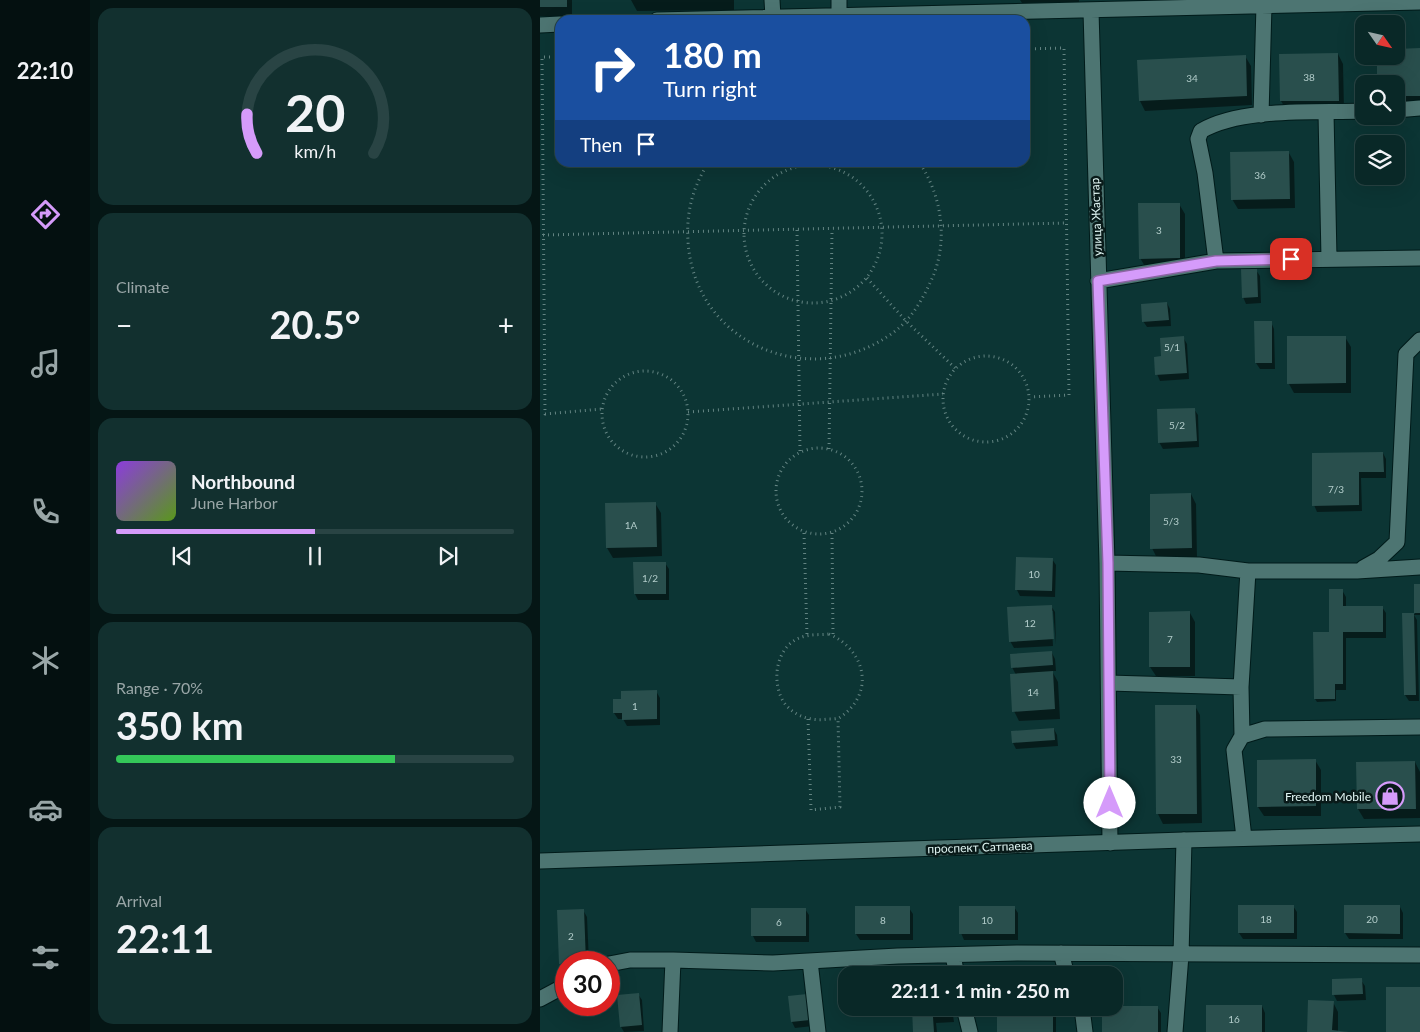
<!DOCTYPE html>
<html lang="en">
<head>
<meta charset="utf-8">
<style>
	:root { --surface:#092827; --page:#12302f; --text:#f1f3f6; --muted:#99a6a7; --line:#294444; --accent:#d59bfa }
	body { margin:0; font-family:Lato,sans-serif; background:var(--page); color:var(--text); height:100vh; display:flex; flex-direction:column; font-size:19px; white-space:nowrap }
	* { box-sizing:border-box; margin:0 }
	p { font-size:16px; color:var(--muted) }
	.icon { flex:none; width:28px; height:28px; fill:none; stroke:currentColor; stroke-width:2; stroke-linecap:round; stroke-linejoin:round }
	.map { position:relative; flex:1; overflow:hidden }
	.sheet { display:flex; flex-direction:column; gap:8px; padding:8px; background:#051615; width:450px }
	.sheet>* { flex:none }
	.hud { position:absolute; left:15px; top:15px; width:475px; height:152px; border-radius:15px; box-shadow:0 5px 20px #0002,0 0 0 1px var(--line); background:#1a4fa0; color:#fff; overflow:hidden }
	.needle { width:32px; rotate:124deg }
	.fabs { position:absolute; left:815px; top:15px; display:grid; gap:10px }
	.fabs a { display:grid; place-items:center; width:50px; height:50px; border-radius:10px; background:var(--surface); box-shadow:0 5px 20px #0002,0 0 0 1px var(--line); font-size:25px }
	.speed { position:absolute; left:15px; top:951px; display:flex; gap:10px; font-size:25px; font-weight:700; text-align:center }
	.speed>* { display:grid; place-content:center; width:65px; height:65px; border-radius:50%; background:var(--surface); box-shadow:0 5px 20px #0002,0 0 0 1px var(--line); line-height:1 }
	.speed .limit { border:8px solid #d22; background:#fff; color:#111 }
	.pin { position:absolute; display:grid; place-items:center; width:42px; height:42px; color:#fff; margin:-21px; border-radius:10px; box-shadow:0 2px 8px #0006 }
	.me { position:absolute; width:55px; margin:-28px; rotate:0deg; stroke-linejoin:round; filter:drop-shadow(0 0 4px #0008) }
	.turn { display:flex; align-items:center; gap:18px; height:105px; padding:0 25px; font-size:22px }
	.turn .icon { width:65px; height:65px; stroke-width:2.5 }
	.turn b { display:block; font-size:35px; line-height:42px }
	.then { display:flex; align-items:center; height:48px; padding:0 25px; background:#0003; gap:10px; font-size:19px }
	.big { font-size:38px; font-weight:700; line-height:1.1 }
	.sheet .widget { flex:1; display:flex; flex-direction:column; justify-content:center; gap:8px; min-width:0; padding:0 18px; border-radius:15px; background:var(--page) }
	.sheet .dial { align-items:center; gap:0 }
	.dial svg { height:130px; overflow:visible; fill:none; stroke:var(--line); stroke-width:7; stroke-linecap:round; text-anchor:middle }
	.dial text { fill:var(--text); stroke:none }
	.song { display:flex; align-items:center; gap:15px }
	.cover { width:60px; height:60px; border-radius:8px; background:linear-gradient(135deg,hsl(270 70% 55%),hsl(90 70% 35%)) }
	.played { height:5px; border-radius:2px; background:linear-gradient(90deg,var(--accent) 50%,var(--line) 50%) }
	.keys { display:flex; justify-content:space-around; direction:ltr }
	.heat { display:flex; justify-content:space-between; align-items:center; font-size:28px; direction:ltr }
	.charge { height:8px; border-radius:4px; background:linear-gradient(90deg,#34c759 70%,var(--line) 0) }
	.trip { position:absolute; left:298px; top:966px; width:285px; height:50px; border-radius:15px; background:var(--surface); box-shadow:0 5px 20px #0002,0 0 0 1px var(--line); font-weight:700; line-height:50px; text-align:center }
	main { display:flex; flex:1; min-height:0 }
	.dock { display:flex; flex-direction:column; width:90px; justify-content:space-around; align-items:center; background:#041010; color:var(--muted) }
	.dock .icon { width:35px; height:35px }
	.dock .selected { color:var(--accent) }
	.dock b { font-size:22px; color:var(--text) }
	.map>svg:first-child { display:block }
</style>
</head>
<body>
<main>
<nav class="dock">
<b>22:10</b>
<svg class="icon selected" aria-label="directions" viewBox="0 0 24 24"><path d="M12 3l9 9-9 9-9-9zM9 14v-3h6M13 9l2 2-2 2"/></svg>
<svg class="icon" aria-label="music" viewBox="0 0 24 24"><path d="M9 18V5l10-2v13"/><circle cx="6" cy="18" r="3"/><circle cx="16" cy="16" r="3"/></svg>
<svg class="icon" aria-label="phone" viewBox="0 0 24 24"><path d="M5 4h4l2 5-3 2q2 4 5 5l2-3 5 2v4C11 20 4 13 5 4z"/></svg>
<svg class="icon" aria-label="climate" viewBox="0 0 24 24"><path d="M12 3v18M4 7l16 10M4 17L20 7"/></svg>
<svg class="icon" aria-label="car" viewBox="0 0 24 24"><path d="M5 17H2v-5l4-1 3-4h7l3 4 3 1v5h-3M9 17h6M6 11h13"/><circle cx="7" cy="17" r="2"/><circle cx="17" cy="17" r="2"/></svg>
<svg class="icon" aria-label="filters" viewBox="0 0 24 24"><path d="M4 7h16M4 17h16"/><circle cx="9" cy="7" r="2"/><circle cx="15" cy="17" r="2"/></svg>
</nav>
<section class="sheet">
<div class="widget dial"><svg viewBox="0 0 100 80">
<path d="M14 69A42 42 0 1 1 86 69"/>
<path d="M14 69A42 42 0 0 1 8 45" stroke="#d59bfa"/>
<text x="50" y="56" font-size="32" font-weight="700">20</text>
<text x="50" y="72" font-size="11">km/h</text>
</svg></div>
<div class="widget"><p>Climate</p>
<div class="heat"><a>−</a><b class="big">20.5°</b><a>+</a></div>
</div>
<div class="widget">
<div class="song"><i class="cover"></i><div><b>Northbound</b><p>June Harbor</p></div></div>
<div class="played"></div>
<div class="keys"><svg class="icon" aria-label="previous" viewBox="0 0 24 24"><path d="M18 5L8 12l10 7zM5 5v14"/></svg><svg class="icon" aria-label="pause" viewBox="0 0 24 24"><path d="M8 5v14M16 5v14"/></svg><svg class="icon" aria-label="next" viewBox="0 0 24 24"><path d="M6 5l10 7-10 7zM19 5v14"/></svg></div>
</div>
<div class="widget"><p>Range · 70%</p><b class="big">350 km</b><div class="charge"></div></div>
<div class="widget"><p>Arrival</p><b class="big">22:11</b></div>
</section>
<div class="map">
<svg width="880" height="1032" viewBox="0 0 880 1032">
	<rect width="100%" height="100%" fill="#0c3534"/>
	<!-- shadow -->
	<path fill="#0007" d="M0 0H32V16H0Z
		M91 0H194V10L97 11Z
		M480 0H539V2L482 3Z
		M610 0H662L610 1Z
		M880 50V106H856V56Z
		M798 54 803 64 804 110 747 111 741 101Z
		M705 56 711 66 712 105 605 111 600 101Z
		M749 153 754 162 755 208 698 209 692 199Z
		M639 204 645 214V267L606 268 600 258Z
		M716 270 720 276 721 303 706 304 703 297Z
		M627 303 630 309 631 326 607 327 603 321Z
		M731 322 734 329 735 369H720L716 363Z
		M643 337 647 344 649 379 620 381 617 374 622 358Z
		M805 337 811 347V393H754L749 384Z
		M654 409 658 415 659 447 623 449 619 442Z
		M843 453 846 459V478H821L822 511 777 512 774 505Z
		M651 494 656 504 657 558H617L612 548Z
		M115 503 121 513 122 556 73 558 67 548Z
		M477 558 512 559 516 565 515 597 480 596 477 590Z
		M125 563 129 569V600H98L95 594Z
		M875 585H880V615H874L877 620 879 701H869L865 695 863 614H875Z
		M802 590 806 597V607H842L846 613V638H806V690H796V701L777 702 775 699Z
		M511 606 515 612 516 645 513 611H511L513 646 474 648 470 641Z
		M650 613 655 622V676H616L610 667Z
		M512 653 515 659 516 671H512L518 682 520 719 479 721 474 711 476 675 472 667Z
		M116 691 120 698V725L87 726 83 719H78L74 713Z
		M616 706H655L660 715 662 823 623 824 618 814Z
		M514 729 517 735 518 746 476 749 473 743Z
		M775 760 781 770V816H724L718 807Z
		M875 762 880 772V818L824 819 818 809V763Z
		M753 906 757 912V939H703L699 933Z
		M474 907 478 913V940H424L421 933Z
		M806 907H860L863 913V939H809L805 933Z
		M369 908 373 914V940H320L316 934Z
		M265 909 269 915V942H216L213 936Z
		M43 910 47 917 49 962H26V970H24L20 963Z
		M821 980 825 986 826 1000 797 1001 794 995Z
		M98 994 102 1000 104 1031 84 1032 81 1027Z
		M267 995 273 1026 255 1028 252 1022Z
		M793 1002 798 1012V1031L806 1032H768Z
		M722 1006 725 1013V1032H668Z
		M617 1007 621 1013V1032H563V1008Z
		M373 1008H412L414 1022 396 1023 397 1032H375Z
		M458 1008H512L516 1014V1032H458Z"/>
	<!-- building -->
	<path fill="#294f4d" d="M0 0H27V7H0Z
		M880 48V96H856V84H837V56H856V49Z
		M798 53 799 101H740L739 54Z
		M706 55 707 96 599 101 597 60Z
		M749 151 750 199 691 200 690 152Z
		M598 203H640V258L599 259Z
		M717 268 718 297 702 298 701 269Z
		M627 302 629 320 602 322 601 304Z
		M714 321H732V363H715Z
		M644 336 647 373 615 375 614 357 621 356 620 338Z
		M747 336H806V383L747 384Z
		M655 408 657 441 618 443 617 409Z
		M843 452 844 472H819V505L772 506V453Z
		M651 493 652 548 610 549V494Z
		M116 502 117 547 66 548 65 503Z
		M476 557 513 558 512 591 475 590Z
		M93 562H126V594H94Z
		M874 584H880V613H874Z
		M789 589H803V606H843V632H803V684H795V699H774L773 632H789Z
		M512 605 514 639 469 642 467 607Z
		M650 611V667H609V612Z
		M862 613H874L876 695H864Z
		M512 651 513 665 471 668 470 654Z
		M513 671 515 709 472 712 470 674Z
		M117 690V719L82 720V713H73V699H81V691Z
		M615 705H656L657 814H616Z
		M514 728 515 740 472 743 471 731Z
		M776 759V806L717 807V760Z
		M875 761 876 809H817L816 762Z
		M698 905H754V933H698Z
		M804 905H860V934L804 933Z
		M315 906H370V934H315Z
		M419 906H475V934H419Z
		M211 908H266V936H211Z
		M44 909 46 962 19 964 17 910Z
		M822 978 823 994 792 995V979Z
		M846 987H880V1032H846Z
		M99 993 102 1025 80 1027 77 995Z
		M267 994 270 1020 251 1022 248 996Z
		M768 1000 794 1001 792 1030 809 1032H767Z
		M666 1005H722V1032H666Z
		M574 1006H618V1032H562V1008Z
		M372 1008H411V1016L393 1017 394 1032H373Z
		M457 1008H513V1032H457Z"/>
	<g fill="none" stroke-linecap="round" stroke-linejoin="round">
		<!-- street casing -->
		<g stroke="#001b1a" stroke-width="17">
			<path id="street" d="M232 0 233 17
				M299 0V16
				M551 11 567 563 570 843
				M117 20 880 2
				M0 25 20 24
				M856 110 880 108
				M786 113 789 258
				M721 115 724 5
				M676 261 665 173 658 139 661 131C702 107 776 113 824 111
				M558 281 676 261 880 258
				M567 563 659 565 708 571H817L880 567
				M823 568 839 559 857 542 866 354 880 340
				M569 683 701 687
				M702 736 701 687 708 571
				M704 838 694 750 702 736 725 729 880 727
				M521 953 527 975
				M413 956 417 975
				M270 961 278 1032
				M69 964 90 960H133
				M0 999 26 985
				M424 1008 430 1032
				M542 1008 545 1032
				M130 1032 133 960 233 963 358 956 477 953 880 955
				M635 1032 641 955 644 840"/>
		</g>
		<!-- secondary casing -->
		<g stroke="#001b1a" stroke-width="17">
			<path id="secondary" d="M0 861 644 840 880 834"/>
		</g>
		<!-- path -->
		<path stroke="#638482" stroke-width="3" stroke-dasharray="1 4" stroke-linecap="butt" d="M485 49 524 48 529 395 490 397
			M20 57H2L5 414 62 409
			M169 162C153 186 146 212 148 241 154 345 272 393 354 332 373 318 385 295 394 274 408 237 401 194 379 162
			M204 234a69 69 0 1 1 138 0a69 69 0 1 1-138 0Z
			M257 230 260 452
			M3 235 526 223
			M327 278 365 320 415 368
			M403 399a43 43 0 1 1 86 0a43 43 0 1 1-86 0Z
			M62 414a43 43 0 1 1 86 0a43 43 0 1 1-86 0Z
			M148 412 403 394
			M236 491a43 43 0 1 1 86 0a43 43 0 1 1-86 0Z
			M289 449 292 230
			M264 533 267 635
			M292 533 293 636
			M289 634C326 650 336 694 299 718 296 719 292 719 288 719 270 722 249 715 241 697 231 674 239 641 266 636 274 634 282 635 289 634Z
			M268 719 271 810 300 807 298 719"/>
		<!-- street -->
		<use href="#street" stroke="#4d7572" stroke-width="15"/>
		<!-- secondary -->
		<use href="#secondary" stroke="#4d7572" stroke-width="15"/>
	</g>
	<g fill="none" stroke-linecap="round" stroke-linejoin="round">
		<!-- route casing -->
		<g stroke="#8a65a2" stroke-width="12">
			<path id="route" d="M570 803 568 563 558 281 676 261 751 259"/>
		</g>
		<!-- route -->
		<use href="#route" stroke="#d59bfa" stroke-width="9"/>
	</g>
	<!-- icons -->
	<defs>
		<g id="shop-ring" transform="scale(1.4375)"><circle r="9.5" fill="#091a19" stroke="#d59bfa" stroke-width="1.5"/><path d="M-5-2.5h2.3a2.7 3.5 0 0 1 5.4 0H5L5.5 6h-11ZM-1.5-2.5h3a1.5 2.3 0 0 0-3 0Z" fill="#d59bfa"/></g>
	</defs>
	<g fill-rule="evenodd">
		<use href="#shop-ring" x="850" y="796"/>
	</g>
	<g text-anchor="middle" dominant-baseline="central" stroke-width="5" stroke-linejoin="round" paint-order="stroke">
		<!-- number labels -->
		<g font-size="10" fill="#b2ccca">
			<text x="769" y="77">38</text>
			<text x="652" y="78">34</text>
			<text x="720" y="175">36</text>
			<text x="619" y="230">3</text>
			<text x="632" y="347">5/1</text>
			<text x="637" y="425">5/2</text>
			<text x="796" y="489">7/3</text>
			<text x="631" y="521">5/3</text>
			<text x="91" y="525">1А</text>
			<text x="494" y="574">10</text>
			<text x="110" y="578">1/2</text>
			<text x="490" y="623">12</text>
			<text x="630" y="639">7</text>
			<text x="493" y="692">14</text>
			<text x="95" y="706">1</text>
			<text x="636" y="759">33</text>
			<text x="726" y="919">18</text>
			<text x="832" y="919">20</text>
			<text x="343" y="920">8</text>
			<text x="447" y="920">10</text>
			<text x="239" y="922">6</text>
			<text x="31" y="936">2</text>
			<text x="694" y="1019">16</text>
		</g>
		<!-- street labels -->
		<g font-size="12" fill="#e0f5f3" stroke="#091a19">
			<text transform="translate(556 217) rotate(-92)">улица Жастар</text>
			<text transform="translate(440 847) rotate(-2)">проспект Сатпаева</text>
		</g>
		<!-- poi labels -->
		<g font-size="12" fill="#e0f5f3" stroke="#091a19" text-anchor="end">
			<text x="831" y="796">Freedom Mobile</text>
		</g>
	</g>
</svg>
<div class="fabs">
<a><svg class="needle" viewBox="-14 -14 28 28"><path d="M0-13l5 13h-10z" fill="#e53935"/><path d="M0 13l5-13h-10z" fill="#99a6a7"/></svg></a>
<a><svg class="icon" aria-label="search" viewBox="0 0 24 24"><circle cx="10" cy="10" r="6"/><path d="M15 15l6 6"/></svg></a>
<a><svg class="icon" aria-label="layers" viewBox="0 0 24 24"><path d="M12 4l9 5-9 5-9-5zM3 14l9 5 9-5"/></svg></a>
</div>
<div class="speed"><div class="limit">30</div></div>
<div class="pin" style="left:751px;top:259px;background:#d93025"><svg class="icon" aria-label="arrive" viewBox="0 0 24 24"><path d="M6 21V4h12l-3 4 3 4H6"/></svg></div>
<svg class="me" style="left:570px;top:803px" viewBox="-20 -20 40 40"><circle r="19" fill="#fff"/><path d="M0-13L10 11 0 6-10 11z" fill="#d59bfa"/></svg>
<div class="trip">22:11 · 1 min · 250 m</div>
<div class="hud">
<div class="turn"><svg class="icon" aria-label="right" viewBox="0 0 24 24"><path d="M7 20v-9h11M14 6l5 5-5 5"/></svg><div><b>180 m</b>Turn right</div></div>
<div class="then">Then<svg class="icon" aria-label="arrive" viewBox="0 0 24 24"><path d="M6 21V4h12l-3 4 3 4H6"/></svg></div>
</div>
</div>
</main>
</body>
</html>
